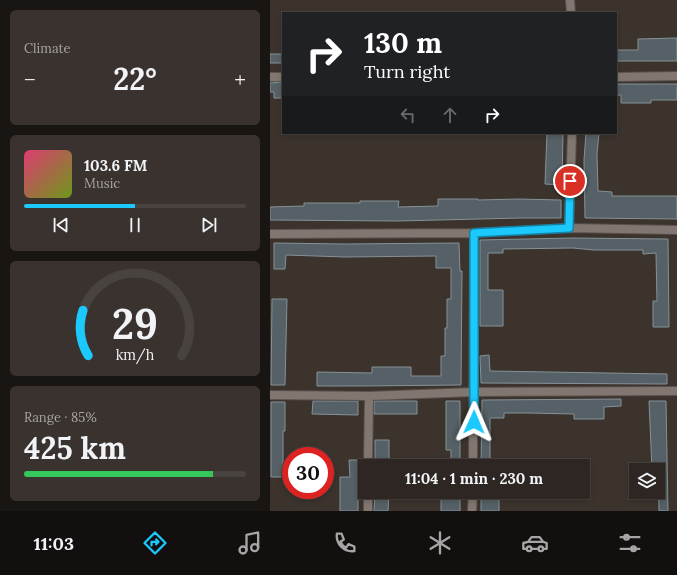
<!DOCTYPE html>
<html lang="en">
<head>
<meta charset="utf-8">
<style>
	:root { --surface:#2d2622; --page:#39322f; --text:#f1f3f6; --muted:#a7a5a5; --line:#484340; --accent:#1bc9fc }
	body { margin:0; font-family:Lora,serif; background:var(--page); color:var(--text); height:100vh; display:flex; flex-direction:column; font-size:15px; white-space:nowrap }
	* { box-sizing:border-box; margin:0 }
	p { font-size:13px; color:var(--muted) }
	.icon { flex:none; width:22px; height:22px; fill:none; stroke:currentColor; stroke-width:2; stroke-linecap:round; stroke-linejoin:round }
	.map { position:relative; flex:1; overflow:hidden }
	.drawer { display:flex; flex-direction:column; gap:10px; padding:10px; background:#191513; width:270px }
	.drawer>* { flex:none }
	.guide { position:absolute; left:12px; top:12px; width:335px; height:122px; border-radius:0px; box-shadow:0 2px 6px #0003,0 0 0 1px var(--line); background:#202124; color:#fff; overflow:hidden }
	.tools { position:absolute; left:359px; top:463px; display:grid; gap:8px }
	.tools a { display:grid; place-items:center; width:36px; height:36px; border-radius:0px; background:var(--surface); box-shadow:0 2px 6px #0003,0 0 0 1px var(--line); font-size:20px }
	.speed { position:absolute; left:12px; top:447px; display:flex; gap:8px; font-size:20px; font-weight:700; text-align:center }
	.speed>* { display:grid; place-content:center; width:52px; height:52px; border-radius:50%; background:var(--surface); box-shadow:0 2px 6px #0003,0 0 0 1px var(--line); line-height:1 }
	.speed .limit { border:6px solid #d22; background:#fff; color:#111 }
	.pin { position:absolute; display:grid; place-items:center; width:34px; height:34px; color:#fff; margin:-17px; border:2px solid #fff; border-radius:50%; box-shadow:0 1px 4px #0007 }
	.me { position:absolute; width:44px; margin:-22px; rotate:1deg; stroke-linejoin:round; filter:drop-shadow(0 0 3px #0008) }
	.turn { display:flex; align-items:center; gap:14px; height:84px; padding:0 16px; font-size:18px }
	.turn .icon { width:52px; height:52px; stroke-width:2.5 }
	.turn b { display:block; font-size:28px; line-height:34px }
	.lanes { display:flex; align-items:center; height:38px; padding:0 16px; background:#0003; justify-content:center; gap:20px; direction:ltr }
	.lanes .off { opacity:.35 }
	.big { font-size:30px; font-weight:800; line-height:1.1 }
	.drawer .card { flex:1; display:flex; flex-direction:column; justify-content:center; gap:6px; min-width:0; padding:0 14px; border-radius:6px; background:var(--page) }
	.drawer .dial { align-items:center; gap:0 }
	.dial svg { height:104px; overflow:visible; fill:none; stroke:var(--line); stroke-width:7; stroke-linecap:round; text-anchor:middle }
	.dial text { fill:var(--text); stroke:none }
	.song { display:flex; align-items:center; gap:12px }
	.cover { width:48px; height:48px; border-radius:6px; background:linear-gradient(135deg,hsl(340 70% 55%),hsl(80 70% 35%)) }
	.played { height:4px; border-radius:2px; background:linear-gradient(90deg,var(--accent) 50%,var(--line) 50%) }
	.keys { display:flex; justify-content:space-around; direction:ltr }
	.heat { display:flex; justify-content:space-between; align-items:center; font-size:22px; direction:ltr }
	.charge { height:6px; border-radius:3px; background:linear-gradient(90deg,#34c759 85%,var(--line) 0) }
	.trip { position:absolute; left:88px; top:459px; width:232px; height:40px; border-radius:0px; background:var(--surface); box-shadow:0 2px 6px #0003,0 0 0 1px var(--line); font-weight:800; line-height:40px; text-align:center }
	.tabs { display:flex; height:64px; justify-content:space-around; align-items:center; background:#120f0e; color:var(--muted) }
	.tabs .icon { width:28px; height:28px }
	.tabs .active { color:var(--accent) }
	.tabs b { font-size:18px; color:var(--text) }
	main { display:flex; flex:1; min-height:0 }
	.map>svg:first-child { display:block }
</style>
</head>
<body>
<main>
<section class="drawer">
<div class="card"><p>Climate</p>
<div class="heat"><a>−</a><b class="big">22°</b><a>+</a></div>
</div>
<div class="card">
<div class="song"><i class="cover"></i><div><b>103.6 FM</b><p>Music</p></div></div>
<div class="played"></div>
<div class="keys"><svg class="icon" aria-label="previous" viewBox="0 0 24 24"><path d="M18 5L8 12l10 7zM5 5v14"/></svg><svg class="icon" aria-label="pause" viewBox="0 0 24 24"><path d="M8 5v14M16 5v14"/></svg><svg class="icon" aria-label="next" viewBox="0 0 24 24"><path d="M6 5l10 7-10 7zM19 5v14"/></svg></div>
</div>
<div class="card dial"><svg viewBox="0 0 100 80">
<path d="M14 69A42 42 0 1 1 86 69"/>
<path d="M14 69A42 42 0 0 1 10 34" stroke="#1bc9fc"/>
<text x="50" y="56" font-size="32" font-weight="700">29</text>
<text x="50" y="72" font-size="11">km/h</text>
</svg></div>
<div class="card"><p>Range · 85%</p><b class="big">425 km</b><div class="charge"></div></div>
</section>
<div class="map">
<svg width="407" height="511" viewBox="0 0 407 511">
	<rect width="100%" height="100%" fill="#3c332d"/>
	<!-- building -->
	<path fill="#556166" stroke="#859297" d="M407 38V61H346V50H368V39Z
		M0 54H13V63H0Z
		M13 82V98H4V92H0V83Z
		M346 84H407V100H381V103H351V95H346Z
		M277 133H293L292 185 275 184Z
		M316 133H329L327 154 328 191 342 192V196H407V219L315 218 314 160Z
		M168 199H208V200L249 199 291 200V218H251L128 221 0 220V207L34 206V203H90V201H129L128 207 168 206Z
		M302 238 398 239 399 327H383V301H387L386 253 373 254V250H324L303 248 233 249V253H218V290H233V326H210V240Z
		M4 243 74 244 189 243 190 271H192L191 385 89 386H47V372L102 373V367H141V376H171V356H175V328H177V299H181V268H166V256L75 257 16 255 15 269H4Z
		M2 299H17L15 385H1Z
		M219 355 220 371 397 374V384L211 383 210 356Z
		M351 399V406L334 407V419H304V414L259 413H234V418H220V466H211L212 400Z
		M43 401H88V415L42 414Z
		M104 401H147V414H104Z
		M176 401H190V466H181V450H176Z
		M379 401H396L398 511H389L388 470H382Z
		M1 402H15V431H13V477H1Z
		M105 440H119V466H105Z
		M79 460H88V511H70V477H80Z
		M105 492H119L118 511H104Z
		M171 492H190V511H171Z
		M211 492H229V511H211Z"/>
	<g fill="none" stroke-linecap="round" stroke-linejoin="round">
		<!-- street casing -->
		<g stroke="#5a524e" stroke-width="10">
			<path id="street" d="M300 0 301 13
				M0 77H13
				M346 77 407 76
				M299 228 302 133
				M0 234 204 233 299 228 407 230
				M0 395 99 396 204 392 407 391
				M98 466 99 396
				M203 466 204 233
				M98 511V492
				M202 511 203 492"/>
		</g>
		<!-- street -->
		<use href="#street" stroke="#827770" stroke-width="8"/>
	</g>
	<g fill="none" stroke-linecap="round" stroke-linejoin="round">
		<!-- route casing -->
		<g stroke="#1283a4" stroke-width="10">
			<path id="route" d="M204 422V233L299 228 300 181"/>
		</g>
		<!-- route -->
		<use href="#route" stroke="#1bc9fc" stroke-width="7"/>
	</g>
</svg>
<div class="tools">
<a><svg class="icon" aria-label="layers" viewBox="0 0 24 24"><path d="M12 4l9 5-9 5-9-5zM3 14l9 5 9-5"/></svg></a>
</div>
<div class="speed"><div class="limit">30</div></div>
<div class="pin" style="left:300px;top:181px;background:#d93025"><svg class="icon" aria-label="arrive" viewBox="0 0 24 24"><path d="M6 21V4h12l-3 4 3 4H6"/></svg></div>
<svg class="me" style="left:204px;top:422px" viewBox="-20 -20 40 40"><path d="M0-17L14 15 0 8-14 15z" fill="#1bc9fc" stroke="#fff" stroke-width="4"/></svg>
<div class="trip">11:04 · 1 min · 230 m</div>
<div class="guide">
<div class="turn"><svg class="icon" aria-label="right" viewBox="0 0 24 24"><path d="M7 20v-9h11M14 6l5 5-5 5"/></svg><div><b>130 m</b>Turn right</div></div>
<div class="lanes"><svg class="icon off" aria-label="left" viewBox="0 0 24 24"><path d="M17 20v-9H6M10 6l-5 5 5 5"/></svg><svg class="icon off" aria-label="ahead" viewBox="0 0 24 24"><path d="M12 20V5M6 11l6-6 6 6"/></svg><svg class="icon" aria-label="right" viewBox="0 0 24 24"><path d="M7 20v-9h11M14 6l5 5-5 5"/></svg></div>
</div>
</div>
</main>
<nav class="tabs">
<b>11:03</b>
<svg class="icon active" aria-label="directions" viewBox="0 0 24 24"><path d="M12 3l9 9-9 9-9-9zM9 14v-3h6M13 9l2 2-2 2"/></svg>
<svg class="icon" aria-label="music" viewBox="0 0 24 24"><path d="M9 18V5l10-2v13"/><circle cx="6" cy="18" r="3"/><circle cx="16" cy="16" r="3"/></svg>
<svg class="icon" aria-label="phone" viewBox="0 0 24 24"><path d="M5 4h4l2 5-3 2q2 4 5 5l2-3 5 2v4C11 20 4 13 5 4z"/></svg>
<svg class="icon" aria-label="climate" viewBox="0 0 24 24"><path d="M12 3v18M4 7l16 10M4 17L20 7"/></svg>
<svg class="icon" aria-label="car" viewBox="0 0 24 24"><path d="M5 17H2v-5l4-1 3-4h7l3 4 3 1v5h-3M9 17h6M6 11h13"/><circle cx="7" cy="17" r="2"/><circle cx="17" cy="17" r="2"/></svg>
<svg class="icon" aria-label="filters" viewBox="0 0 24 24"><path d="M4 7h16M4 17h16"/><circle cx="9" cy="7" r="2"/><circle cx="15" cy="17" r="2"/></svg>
</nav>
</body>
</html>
